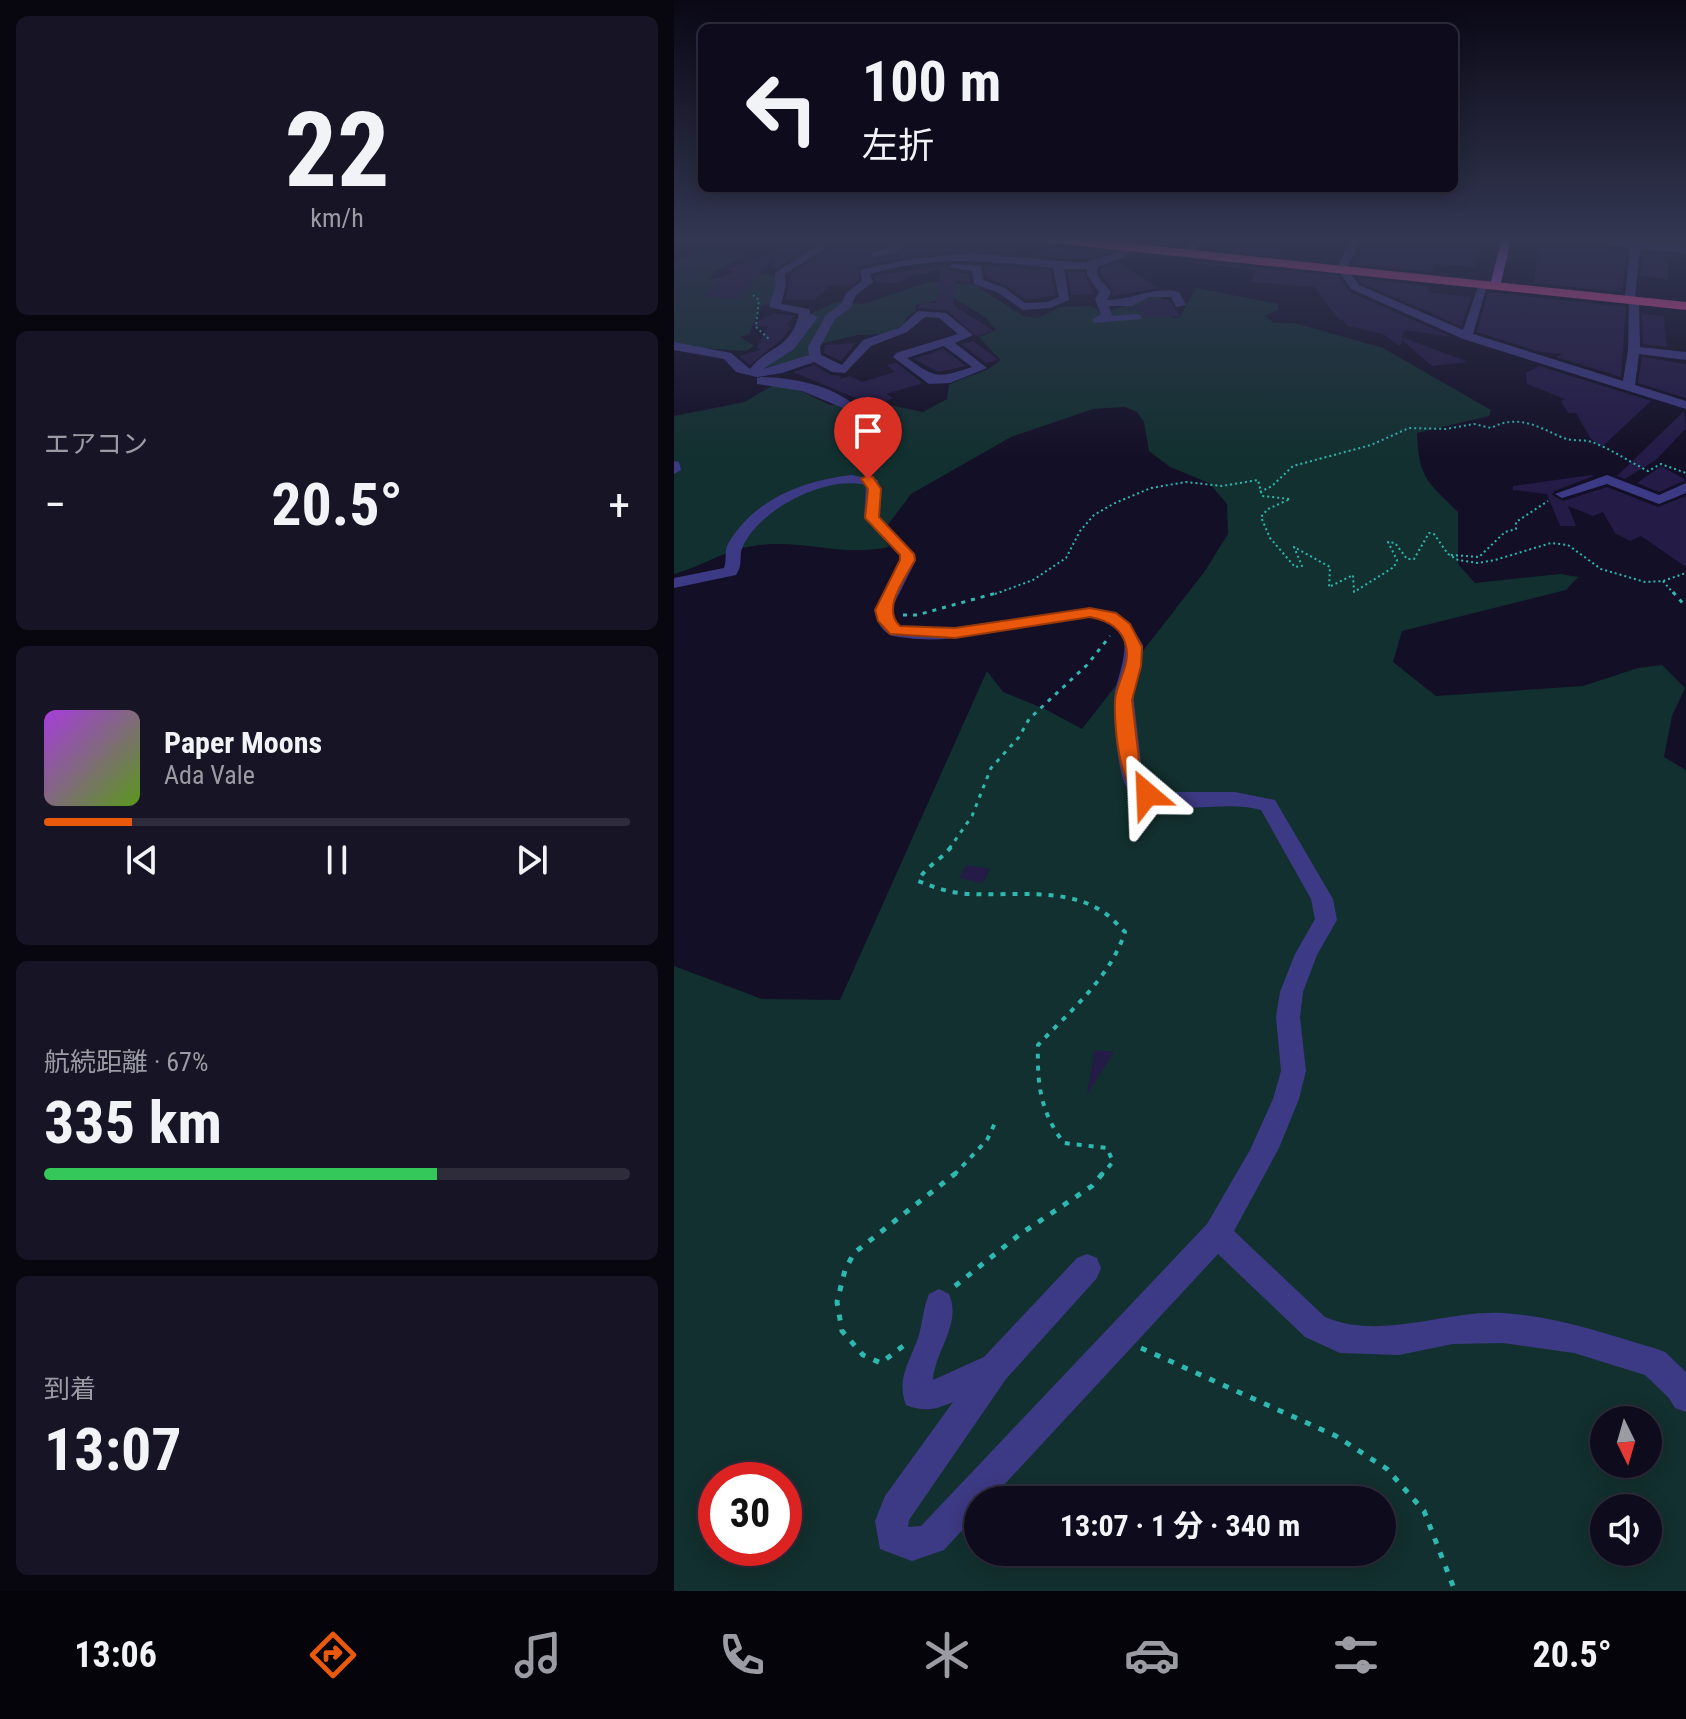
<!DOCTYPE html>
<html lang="ja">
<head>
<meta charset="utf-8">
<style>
	:root { --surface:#0e0b1c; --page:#171425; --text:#f1f3f6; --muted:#9b9ba3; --line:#2e2b3b; --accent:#ea580c }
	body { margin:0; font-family:"Roboto Condensed","Noto Sans JP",sans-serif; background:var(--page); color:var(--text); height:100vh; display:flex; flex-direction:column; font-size:30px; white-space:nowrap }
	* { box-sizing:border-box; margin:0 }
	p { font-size:26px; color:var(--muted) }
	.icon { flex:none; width:44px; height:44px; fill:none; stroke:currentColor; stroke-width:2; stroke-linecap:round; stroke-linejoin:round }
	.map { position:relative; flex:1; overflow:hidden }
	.drawer { display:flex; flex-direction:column; gap:16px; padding:16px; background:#08060f; width:674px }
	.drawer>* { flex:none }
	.banner { position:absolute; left:24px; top:24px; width:760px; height:168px; border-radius:12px; box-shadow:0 4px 20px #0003,0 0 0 2px var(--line); background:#0e0b1c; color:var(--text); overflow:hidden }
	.needle { width:52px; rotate:175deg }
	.tools { position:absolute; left:916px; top:1406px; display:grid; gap:16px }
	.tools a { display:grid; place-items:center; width:72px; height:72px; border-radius:50%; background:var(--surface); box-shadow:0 4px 20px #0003,0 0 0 2px var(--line); font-size:40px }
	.speed { position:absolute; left:24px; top:1462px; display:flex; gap:16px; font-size:40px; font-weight:700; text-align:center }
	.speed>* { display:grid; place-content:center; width:104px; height:104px; border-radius:50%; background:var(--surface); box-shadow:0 4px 20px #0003,0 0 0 2px var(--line); line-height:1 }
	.speed .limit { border:12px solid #d22; background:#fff; color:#111 }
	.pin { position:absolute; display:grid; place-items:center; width:68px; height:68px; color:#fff; margin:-82px -34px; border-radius:50% 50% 50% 0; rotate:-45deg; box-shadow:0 0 8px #0007 }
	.pin .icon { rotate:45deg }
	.me { position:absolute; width:88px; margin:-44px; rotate:334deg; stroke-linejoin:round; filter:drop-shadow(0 0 6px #0008) }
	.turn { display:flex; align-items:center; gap:28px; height:168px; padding:0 32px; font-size:36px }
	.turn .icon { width:104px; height:104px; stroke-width:2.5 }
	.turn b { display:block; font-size:56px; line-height:68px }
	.big { font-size:60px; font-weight:700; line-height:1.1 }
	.drawer .card { flex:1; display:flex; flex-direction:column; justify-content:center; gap:12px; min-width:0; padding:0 28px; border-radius:12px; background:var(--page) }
	.drawer .dial { align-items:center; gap:0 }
	.dial b { font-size:104px; line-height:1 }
	.song { display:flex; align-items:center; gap:24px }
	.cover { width:96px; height:96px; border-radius:12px; background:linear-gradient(135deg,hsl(280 70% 55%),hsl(90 70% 35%)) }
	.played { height:8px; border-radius:4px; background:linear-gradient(90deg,var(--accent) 15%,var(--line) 15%) }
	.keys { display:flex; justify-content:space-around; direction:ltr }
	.heat { display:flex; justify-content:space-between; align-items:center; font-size:44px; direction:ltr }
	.charge { height:12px; border-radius:6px; background:linear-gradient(90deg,#34c759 67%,var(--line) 0) }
	.trip { position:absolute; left:290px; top:1486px; width:432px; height:80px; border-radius:40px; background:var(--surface); box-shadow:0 4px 20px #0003,0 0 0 2px var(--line); font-weight:700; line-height:80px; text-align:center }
	.tabs { display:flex; height:128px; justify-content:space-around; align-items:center; background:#06040b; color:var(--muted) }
	.tabs .icon { width:56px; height:56px }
	.tabs .selected { color:var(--accent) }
	.tabs b { font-size:36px; color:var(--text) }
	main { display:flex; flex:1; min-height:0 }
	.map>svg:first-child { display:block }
</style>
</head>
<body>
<main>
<section class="drawer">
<div class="card dial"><b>22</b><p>km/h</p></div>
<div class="card"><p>エアコン</p>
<div class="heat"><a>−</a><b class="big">20.5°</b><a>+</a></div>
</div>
<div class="card">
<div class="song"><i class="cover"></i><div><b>Paper Moons</b><p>Ada Vale</p></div></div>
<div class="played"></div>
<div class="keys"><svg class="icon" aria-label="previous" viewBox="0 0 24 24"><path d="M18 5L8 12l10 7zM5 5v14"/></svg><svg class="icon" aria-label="pause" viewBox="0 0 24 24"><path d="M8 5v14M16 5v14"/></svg><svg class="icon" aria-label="next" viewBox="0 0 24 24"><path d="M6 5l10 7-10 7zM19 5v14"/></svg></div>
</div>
<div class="card"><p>航続距離 · 67%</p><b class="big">335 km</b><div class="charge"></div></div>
<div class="card"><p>到着</p><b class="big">13:07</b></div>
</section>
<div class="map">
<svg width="1012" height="1591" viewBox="0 0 1012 1591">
	<rect width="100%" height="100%" fill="#130f26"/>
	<!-- green -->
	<path fill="#12302f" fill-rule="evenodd" d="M36 237H50L46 245 49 250 71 256 42 271 35 279 94 274 102 277 104 283 97 304 88 305 75 334 67 337 80 346 72 351 0 346V261L24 253V244Z
		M255 282 301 285 349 316 365 318 386 307 416 306 431 313 488 293 486 310 499 318 506 317 522 288 604 304 605 309 591 316 599 322 624 324 709 348 817 410 815 416 743 433C745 479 753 481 784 512V564L801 583 886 574 904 577 892 590 728 631 719 662 762 696 909 686 964 668 988 665 1011 688 998 716 990 757 1012 770V1591H0V966L88 999 166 1000 313 671 329 692 371 709 408 729 531 571 554 534 553 504 535 483 496 467 475 451 470 422 463 412 451 407 419 409 337 437 237 494 207 534 215 547C171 556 141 543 99 544 56 545 38 563 0 574V416L71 402 106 381 156 405 211 404 249 412 273 399 275 385C291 375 312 375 326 360L305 337 322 330 311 317 278 297 241 305 242 311 234 316 228 326 212 334 184 335 149 343 130 358 86 369 135 315 164 301 189 304ZM930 1420H974V1464H930ZM42 1480H110V1548H42ZM304 1500H708V1552H304ZM930 1508H974V1552H930Z"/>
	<!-- building -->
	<path fill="#241b47" d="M172 237H223L214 245 192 253 201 260 223 255 238 242 313 244 307 249 363 254 370 248 435 252 410 260 296 250 231 257 185 267V280L177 286 157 285 140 300H111L118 273Z
		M536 237H610L603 256 529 248Z
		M693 237H810L801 268 760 264 758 272 679 264Z
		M866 239 953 251 948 292 860 283Z
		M105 242 136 247 102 269 98 268 102 255 64 299 30 297 50 276 61 272 53 269 102 252Z
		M969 252 1004 255V260L994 259V279L966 276Z
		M520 261 664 276 676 292 778 337 730 330 728 337 794 362 758 366 728 340 726 346 709 334 674 326 669 320H665L641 287 578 282 583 270 519 263Z
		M445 262 484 288 438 296 439 290 426 274 427 269Z
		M272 265 274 270 295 274 297 283 283 281 279 305 320 331 302 336 274 311 245 308 246 303H262L267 269 233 277 227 283 202 282 200 276Z
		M310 265 376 271 382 295 352 300 333 286 312 278Z
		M394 272H410L420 294 397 295Z
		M684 278 755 286 754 292 797 297 787 326 687 283Z
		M814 292 952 307 947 377 882 357 888 354 866 352 803 332Z
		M476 300H495L506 316 472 318 468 312 458 309Z
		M101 313 121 316 114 323 116 329 108 339 76 365 65 356 86 350 83 347 94 326H74Z
		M968 314 990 316 993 347 969 344Z
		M299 341 321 357 324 360 312 363 287 344Z
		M182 343 167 361 150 353 151 345Z
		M269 349 292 366 264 372 240 359Z
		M968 357 1012 364V398L964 383Z
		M222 363 249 383 212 394 219 398 201 406 119 372 140 365 157 375 167 376 165 379 176 376 188 382 221 372 213 365Z
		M865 366 977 401 928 447 917 439 902 413H894L887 401 891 399 853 384 852 373Z
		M1010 411 1012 428 982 460 951 479 943 476Z
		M987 466 1012 480 985 492 963 483Z
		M917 475 920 476 880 491 878 495 889 501 933 487 984 507 1012 496V567L967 536 956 541 941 533 929 512 919 516 894 506 902 526H886L873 494 839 490V486Z
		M293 865 316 869 309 883 285 878Z
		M421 1050 440 1052 414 1093H413Z"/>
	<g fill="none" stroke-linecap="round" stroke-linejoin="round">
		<!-- path-far3 -->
		<path stroke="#2fb8b0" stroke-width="2" stroke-dasharray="2 3" stroke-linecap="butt" d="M79 295 85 300 82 327 95 339
			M586 492 598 486 619 466 697 445 735 428 772 429 800 424 817 428C843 414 863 426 887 437 897 442 908 439 918 442 937 449 956 462 974 471L987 464 1012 473
			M777 555 805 557 831 532 842 529V522L874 501
			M989 581 1000 594
			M321 594 359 580 392 558 406 531 420 515 441 503 477 488 512 482 548 486 584 480 588 496 616 499 594 509 587 517 596 538 621 567 628 566 620 547 656 567 655 587 679 575 680 592 720 567 723 560 714 542 721 543 733 559H740L755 533 760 534 774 554 784 560 804 563 821 560 877 543 894 545 927 569 971 582 989 581 1012 573"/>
		<!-- path-far2 -->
		<path stroke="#2fb8b0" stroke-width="3" stroke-dasharray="4 6" stroke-linecap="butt" d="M999 592 1012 607
			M229 615H243L326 592
			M275 849 298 816 317 768 345 737 355 719 413 665 436 636"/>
		<!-- path-far1 -->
		<path stroke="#2fb8b0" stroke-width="4" stroke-dasharray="5 7" stroke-linecap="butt" d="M277 847C267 860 251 867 244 881 262 888 279 894 299 894 341 896 389 887 428 911 436 916 444 925 451 932 436 978 396 1011 364 1045 363 1083 366 1112 390 1143L433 1148 439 1162 427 1175
			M280 1175 313 1140 321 1123"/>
		<!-- path -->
		<path stroke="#2fb8b0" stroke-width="5" stroke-dasharray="6 9" stroke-linecap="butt" d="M281 1286 345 1235 418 1186 429 1173
			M229 1346 207 1363 189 1355 168 1331 163 1302 171 1270 180 1253 282 1173
			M467 1348 662 1436 713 1469 750 1511 781 1591"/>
		<!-- minor -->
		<path fill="#3d3a85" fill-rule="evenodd" d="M157 237H169L111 274 112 285 107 304 135 309 136 314 144 317 120 349 89 369 135 355 134 347 152 315 168 303 172 293 188 281 186 270 231 260 296 253 410 263 442 253 461 238 466 241 450 257 424 267 423 275 437 292 433 300C459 300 478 286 505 292L512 305 502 307 497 297H475L458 306H435L438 316 463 314 467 315V319L419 323V319L427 314 421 299 425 292 413 275V269H390L395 300 376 308 349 310 323 292 300 284 298 271 274 267 279 264 307 266 309 280 331 288 351 303 374 302 385 297 379 268C313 261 262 255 196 274L199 282 181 296 177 307 161 319 146 347 147 355 168 365 189 340 225 328 244 311 272 313 299 335 281 343 313 368 276 383 255 384 219 357 222 353 284 334 265 318 251 317 233 332 197 346 171 373 158 372 140 362 108 373 83 377 62 372 50 359 0 350V342L57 353 76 369C94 345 116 351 125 314L95 307 102 285 101 273ZM270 346 298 367C264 378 262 379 233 358Z
			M228 237H239L222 252 200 257 195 254 215 248Z
			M520 237H530L521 250H513Z
			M677 237H687L673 269 685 285 789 330 805 284 814 282 799 334 949 381 954 350 955 299 951 296 956 248 875 237H911L1012 247V253L966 249 961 298 965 301 966 347 1012 352V360L965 354 961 385 1012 401V409L789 339 677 289 663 269Z
			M87 377C116 377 159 385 181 406L174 410 128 391 83 384V378Z
			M0 461 5 462 7 470 0 474Z
			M177 475 204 480 206 517 241 554 242 560 217 610 219 619 227 627 270 629 415 608 436 611 455 622 469 645 468 663 459 693 469 780 488 792H561L601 800 659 899 663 920 643 955 629 992 626 1017 632 1071 625 1099 605 1148 560 1231 651 1317C707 1341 771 1310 829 1313 881 1316 930 1333 980 1348L991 1352 1012 1372V1412L1001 1408 995 1398 971 1375 900 1353 829 1343 779 1344 725 1355 666 1353 631 1337 544 1254 316 1500H304V1513L270 1550 238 1561 206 1549 201 1521 211 1496 279 1402C261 1410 250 1412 232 1405 221 1377 239 1358 246 1331 249 1318 250 1306 255 1294L265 1289 275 1294C288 1324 261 1351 259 1380L310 1357 403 1258 413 1254 423 1258 427 1268 423 1278 332 1379 235 1520 234 1527 247 1526 533 1224 576 1150 599 1099 607 1071 602 1017 606 992 621 954 641 919 637 899 587 810C548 799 504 818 467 799 460 796 452 789 450 782 443 764 438 710 441 691 447 664 467 624 421 618 358 611 298 647 234 638 229 637 221 637 216 635 206 629 202 620 201 610L226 560 225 555 190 518 192 485C152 475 86 509 69 546 64 556 70 563 62 575L0 588V578L50 568C53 561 50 551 54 544 80 499 128 481 177 475Z
			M933 475 985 495 1012 483V493L985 504 933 484 888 498 881 494Z"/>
		<!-- major -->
		<path fill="#c25bff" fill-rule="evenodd" d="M828 237H838L826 286 821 289 816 286Z"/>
		<!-- highway -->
		<path fill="#ff4fa3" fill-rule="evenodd" d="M354 237H395L1012 302V310L360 241Z"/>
	</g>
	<!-- sky -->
	<linearGradient id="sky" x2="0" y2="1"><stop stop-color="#0a0815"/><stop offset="0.52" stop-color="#333752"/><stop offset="1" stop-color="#333752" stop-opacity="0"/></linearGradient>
	<rect width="1012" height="460" fill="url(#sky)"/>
	<!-- route -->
	<path fill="#ea580c" stroke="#983908" stroke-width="2" d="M194 475 199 477 207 489 205 517 240 554 241 560C231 579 207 609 226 626L281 628 416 608 442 613 456 624 468 647 467 666 458 700 467 777 482 794 480 799C445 809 440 724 441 701 442 683 457 665 452 646 448 627 432 620 416 617L281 638 216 634 204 621 201 610 226 560V555L191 518 194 489 187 479Z"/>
</svg>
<div class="tools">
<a><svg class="needle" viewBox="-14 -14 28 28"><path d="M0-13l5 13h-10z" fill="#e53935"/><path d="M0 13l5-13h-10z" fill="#9b9ba3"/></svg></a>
<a><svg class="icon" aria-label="sound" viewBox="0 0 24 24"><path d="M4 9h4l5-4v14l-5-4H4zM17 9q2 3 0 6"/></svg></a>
</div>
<div class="speed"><div class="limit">30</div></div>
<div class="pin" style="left:194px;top:479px;background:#d93025"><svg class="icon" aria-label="arrive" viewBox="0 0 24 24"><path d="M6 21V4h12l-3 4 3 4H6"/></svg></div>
<svg class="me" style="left:473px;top:794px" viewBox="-20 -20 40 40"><path d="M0-17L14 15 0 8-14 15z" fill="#ea580c" stroke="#fff" stroke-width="4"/></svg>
<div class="trip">13:07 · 1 分 · 340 m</div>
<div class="banner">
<div class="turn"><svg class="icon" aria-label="left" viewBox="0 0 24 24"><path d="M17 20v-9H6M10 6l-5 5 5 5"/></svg><div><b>100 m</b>左折</div></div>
</div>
</div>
</main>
<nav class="tabs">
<b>13:06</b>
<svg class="icon selected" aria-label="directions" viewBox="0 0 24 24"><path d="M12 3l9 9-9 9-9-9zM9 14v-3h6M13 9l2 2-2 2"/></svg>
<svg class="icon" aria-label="music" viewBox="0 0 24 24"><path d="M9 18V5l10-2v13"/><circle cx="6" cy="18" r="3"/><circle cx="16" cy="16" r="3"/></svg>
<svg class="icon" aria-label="phone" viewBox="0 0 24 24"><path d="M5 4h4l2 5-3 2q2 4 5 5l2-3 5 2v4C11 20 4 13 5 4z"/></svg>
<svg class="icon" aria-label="climate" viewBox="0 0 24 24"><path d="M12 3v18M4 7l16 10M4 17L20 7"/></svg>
<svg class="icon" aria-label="car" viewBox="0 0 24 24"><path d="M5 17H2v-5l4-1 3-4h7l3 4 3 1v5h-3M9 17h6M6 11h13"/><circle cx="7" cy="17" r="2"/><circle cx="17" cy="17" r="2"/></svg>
<svg class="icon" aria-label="filters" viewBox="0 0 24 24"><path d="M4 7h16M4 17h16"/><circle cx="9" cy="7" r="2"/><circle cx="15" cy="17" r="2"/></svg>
<b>20.5°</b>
</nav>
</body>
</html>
